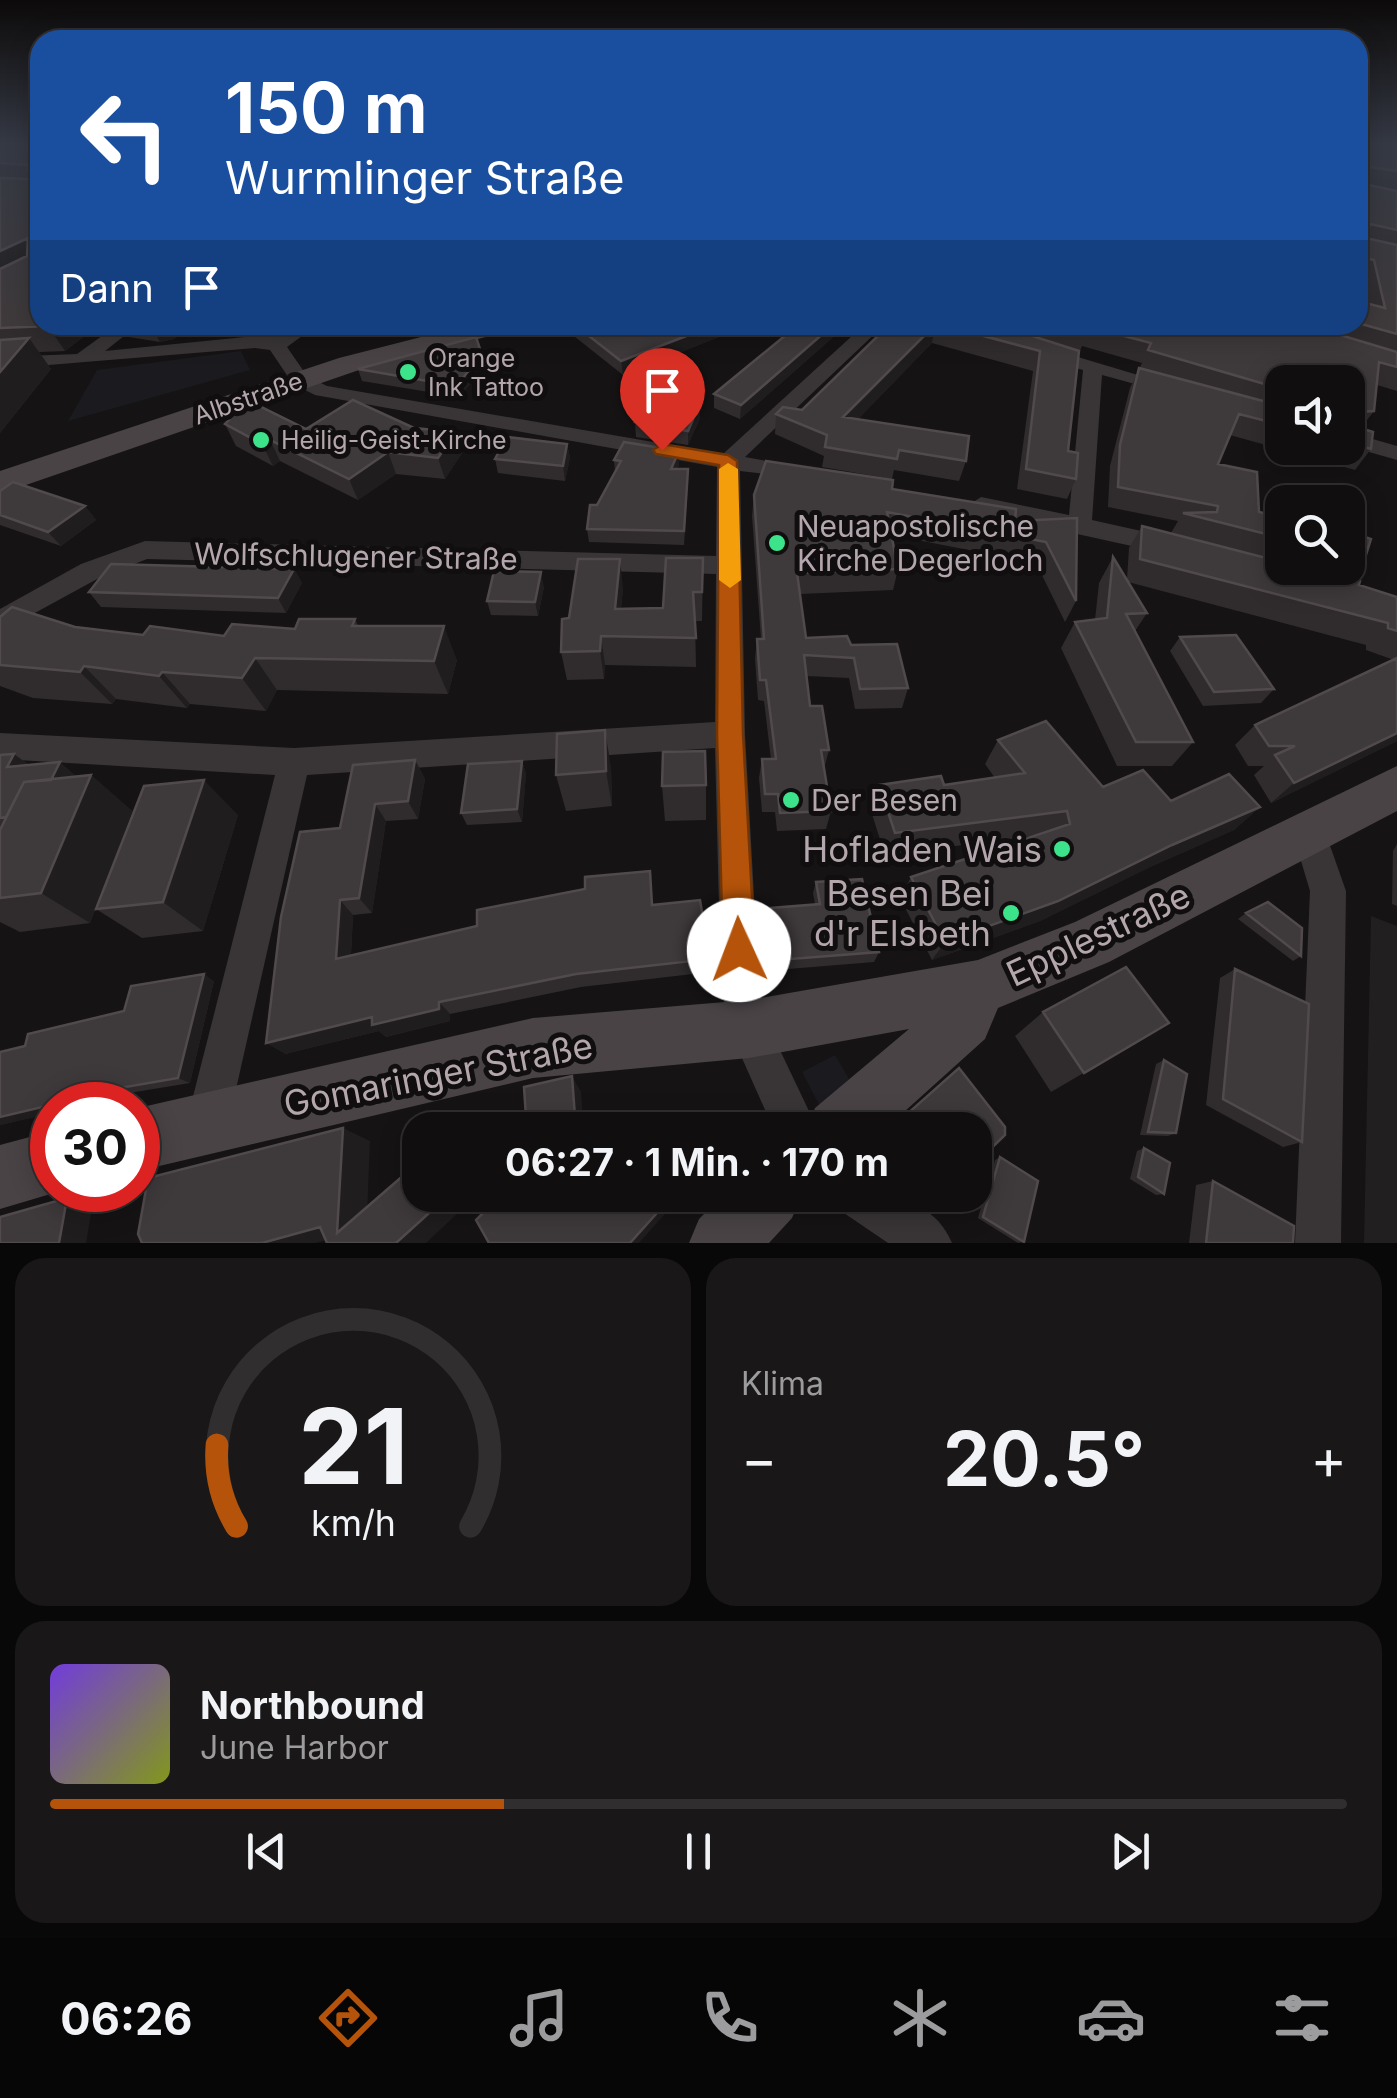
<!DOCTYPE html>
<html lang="de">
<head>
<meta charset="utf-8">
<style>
	:root { --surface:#100e0e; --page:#191717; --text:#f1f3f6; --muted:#9c9c9e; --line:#302e2e; --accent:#b45309 }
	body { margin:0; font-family:Inter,sans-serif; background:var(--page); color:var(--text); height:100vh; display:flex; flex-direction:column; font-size:38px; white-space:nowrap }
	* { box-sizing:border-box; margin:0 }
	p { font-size:32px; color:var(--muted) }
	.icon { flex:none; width:55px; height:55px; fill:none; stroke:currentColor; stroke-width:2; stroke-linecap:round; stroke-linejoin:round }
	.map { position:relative; height:1243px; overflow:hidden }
	.drawer { display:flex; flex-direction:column; gap:15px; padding:15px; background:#090808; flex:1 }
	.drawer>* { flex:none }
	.guide { position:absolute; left:30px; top:30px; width:1338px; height:305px; border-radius:30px; box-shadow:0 5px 25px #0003,0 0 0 2px var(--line); background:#1a4fa0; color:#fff; overflow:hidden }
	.controls { position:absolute; left:1265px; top:365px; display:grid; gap:20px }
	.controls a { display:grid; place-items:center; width:100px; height:100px; border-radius:20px; background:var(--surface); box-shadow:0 5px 25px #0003,0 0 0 2px var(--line); font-size:50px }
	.speed { position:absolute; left:30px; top:1082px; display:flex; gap:20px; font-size:50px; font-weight:700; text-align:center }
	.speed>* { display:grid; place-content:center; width:130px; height:130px; border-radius:50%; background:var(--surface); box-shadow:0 5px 25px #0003,0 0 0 2px var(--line); line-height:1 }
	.speed .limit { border:15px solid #d22; background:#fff; color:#111 }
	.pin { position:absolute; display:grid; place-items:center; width:85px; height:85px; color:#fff; margin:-102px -42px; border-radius:50% 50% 50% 0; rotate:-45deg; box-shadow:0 0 10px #0007 }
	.pin .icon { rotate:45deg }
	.me { position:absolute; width:110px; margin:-55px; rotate:358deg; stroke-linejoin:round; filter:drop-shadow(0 0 8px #0008) }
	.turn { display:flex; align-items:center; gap:35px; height:210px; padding:0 30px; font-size:45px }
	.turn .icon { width:130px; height:130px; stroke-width:2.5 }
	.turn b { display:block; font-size:70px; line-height:85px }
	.then { display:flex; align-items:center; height:95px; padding:0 30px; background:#0003; gap:20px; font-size:38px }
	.big { font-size:75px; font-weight:700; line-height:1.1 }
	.drawer .widget { flex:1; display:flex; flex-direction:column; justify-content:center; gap:15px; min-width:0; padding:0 35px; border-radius:30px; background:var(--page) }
	.drawer .dial { align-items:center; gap:0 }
	.dial svg { height:260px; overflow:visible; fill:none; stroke:var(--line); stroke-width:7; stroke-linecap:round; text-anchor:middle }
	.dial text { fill:var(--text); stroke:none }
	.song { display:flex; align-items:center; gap:30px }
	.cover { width:120px; height:120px; border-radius:15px; background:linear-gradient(135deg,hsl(260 70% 55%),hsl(70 70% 35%)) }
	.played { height:10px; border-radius:5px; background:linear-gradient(90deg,var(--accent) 35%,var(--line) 35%) }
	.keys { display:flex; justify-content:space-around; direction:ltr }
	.heat { display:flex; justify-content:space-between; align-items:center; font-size:55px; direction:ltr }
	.drawer .tiles { flex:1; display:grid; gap:15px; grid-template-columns:1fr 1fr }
	.widget:last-child { grid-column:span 2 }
	.trip { position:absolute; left:402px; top:1112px; width:590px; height:100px; border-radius:30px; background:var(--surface); box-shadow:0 5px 25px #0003,0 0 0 2px var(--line); font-weight:700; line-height:100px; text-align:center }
	.tab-bar { display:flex; height:160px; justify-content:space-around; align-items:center; background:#060606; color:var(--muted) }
	.tab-bar .icon { width:70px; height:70px }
	.tab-bar .selected { color:var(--accent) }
	.tab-bar b { font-size:45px; color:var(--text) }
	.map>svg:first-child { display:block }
</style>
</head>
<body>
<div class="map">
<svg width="1397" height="1243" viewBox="0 0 1397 1243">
	<rect width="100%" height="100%" fill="#151313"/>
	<!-- built -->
	<path fill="#221f20" d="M1371 916 1397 926V1243H1364Z"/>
	<!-- green -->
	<path fill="#1a1a1f" d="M241 351 250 370 68 421 97 370Z
		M835 1055 858 1094 827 1120 802 1072Z"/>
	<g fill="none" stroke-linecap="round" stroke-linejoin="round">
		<!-- street -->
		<path fill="#393536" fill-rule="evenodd" d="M117 325H138L105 351 255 336C279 340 293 325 317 325L287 347 307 376 327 386 723 454 864 325H884L745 457 808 469V479L740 471 745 734 759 986 768 1025 818 1130H774L729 1029 721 986 715 748 307 775 229 1120 223 1135 208 1141 193 1135 187 1120 275 775 0 759V733L294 748 715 722 716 574 147 559 99 578 0 632V609L81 564 145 541 716 556 717 467 315 395 293 384 270 350 255 348 0 369V357L77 354Z
			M1041 346 1178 387 1168 393 1102 375 1092 520 1177 539 1181 545 1177 551 1168 554 973 511 969 505 981 497 1069 515 1083 370 1034 356V348Z
			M1348 432 1397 446V460L1348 446Z
			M1310 818 1322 823 1346 891 1341 1243H1295L1310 891 1293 834 1298 823Z
			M834 1195C880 1195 932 1194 952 1243H888L841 1211Z"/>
		<!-- secondary -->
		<path fill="#494346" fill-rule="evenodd" d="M468 325H513L509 331 359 370 0 494V471L339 358Z
			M1397 766V811L1109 962 998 1008 985 1039 884 1130H806L815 1108 909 1029 749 1058 533 1078 138 1171V1108L533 1018 749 1000 978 960 1075 922Z
			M52 1131V1190H64L0 1209V1145Z
			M723 1195H802L792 1218 769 1243H689L699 1219Z"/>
	</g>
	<!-- wall -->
	<path fill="#302c2e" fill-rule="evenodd" d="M0 145H40V325H111L100 333 90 332 65 351 39 352 51 369 0 433Z
		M1358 145H1397V190L1373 186 1397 191V391L1377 385 1374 411 1361 428 1371 449 1355 470 1230 435 1218 464 1259 512 1282 517V568H1348V526L1356 534 1365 558 1347 578 1359 585 1397 597V741L1271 803 1254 775 1264 766H1248L1235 745 1255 725 1394 660 1366 650V645L1128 582 1147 613 1135 631 1193 742 1172 766H1117L1061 648 1075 622 1095 620 1099 583 1113 557 1127 579 1129 548 1142 526 1171 533 1178 521 1108 507 1110 466 1130 388 1142 363 1082 346 1079 353 1068 451 1076 479 1067 499 1017 489 1033 371 932 343 858 419 966 461 959 481 894 470 892 479 822 467 824 456 775 434 776 414 802 410 889 325H1358V301L1367 304 1362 278 1358 277ZM1282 382H1348V448H1282Z
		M121 325H277L273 328 259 333 191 326 174 339 160 342 129 337Z
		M560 325H749L623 375Z
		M798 325H847L740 419 714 408V394Z
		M484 366 476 369 477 376 459 397 362 381 358 369Z
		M226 409 306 429 462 453 445 479 396 474 358 500 280 461 273 466 236 446 225 424 231 419Z
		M700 418 688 445 636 437 635 422Z
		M567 444 570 458 565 481 498 473 495 459Z
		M679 451V465L677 469 688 483 684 545 589 542 587 529 615 471 614 460Z
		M892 489 1015 521 1077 518 1076 601 1065 622 1036 563 891 535 898 569 893 590 800 594 806 638 851 645 908 688 902 708 855 709 849 678 806 676 810 706 829 750 824 769 831 811 826 829 777 831 775 812H762L759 778 762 759H771L764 701 758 700 755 659 757 639H761L752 516 754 495Z
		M0 491 85 506 96 520 61 546 0 525Z
		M703 558 702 621H695L696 667 605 665 604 679 567 680 561 652 569 618 623 588 621 609 663 608Z
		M294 569 302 583 286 613 101 607 89 592Z
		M544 587 538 616 491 615 487 601Z
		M0 617 143 635 224 636 295 629 355 619 358 626 457 660 448 694 277 690 266 711 190 704 187 708 116 699 112 704 33 698 0 686Z
		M1180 637 1274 689 1261 703 1203 706 1170 651Z
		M998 740 1103 787 1171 801 1260 807 1234 830 1150 867 1040 921 932 960 900 898 911 877 1033 836 885 855 870 808 879 785H944L995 778 985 764Z
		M14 754 29 765 77 777 91 775 132 811 90 923 20 932 0 922V755Z
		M415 760 425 779 418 819 386 821 372 913 353 915 351 955 653 905 710 959V972L581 987 450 1014V1021L386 1037 379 1031 285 1054 340 828Z
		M522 761 526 774 522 822 467 825 461 813Z
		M611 767 612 806 566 811 556 775Z
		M706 785V820L665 821 662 786Z
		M238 815 203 931 142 938 96 909Z
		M1397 844V906L1392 904 1393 851Z
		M816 882 879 952 874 962 776 970 769 918 771 908 815 904 813 893Z
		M1246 913 1301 956 1293 961 1238 919Z
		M1235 969 1302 1142 1283 1147 1206 1105 1220 978Z
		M214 981 190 1083 87 1100 86 1104 84 1105H52V1113L0 1125 25 1046 124 1011Z
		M1043 1012 1169 1023 1051 1092 1015 1036Z
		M1164 1060 1176 1133 1168 1136 1140 1135 1156 1064Z
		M1144 1148 1164 1194 1156 1195 1130 1179 1137 1151Z
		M1000 1157 1024 1242 1018 1243 978 1218 995 1160Z
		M1213 1181 1293 1243H1189L1196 1185Z"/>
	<!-- shaded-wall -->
	<path fill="#1f1d1d" d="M28 238 40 257 0 282V251Z
		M49 325H86L90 332 65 351 48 326Z
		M95 325H111L100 333Z
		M150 325H190L191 326 174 339 160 342Z
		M255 325H277L273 328 259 333Z
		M715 325H749L623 375 621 361Z
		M833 325H847L740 419 741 405Z
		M935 325 932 343 840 437 843 417Z
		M29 338 51 369 0 433V372Z
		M482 355 484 366 476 369 477 376 459 397 456 386 458 363Z
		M700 403V418L688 445V431Z
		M456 432 462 453 445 479 438 458Z
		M270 440 280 461 273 466 262 444Z
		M567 444 570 458 565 481 563 466Z
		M679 451V465L671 483V469Z
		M388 452 396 474 358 500 349 479Z
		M85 506 96 520 61 546 48 532Z
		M620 559 623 588 618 638 615 609Z
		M294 569 302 583 286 613 278 598Z
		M541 572 544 587 538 616 535 602Z
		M444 626 457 660 448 694 434 661Z
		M601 636 605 665 604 679 600 651Z
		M255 658 277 690 266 711 242 678Z
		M84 666 116 699 112 704 80 672Z
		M162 672 190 704 187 708 159 676Z
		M605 730 611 767 612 806 606 771Z
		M1397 733V741L1271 803 1294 783Z
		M14 754 39 773 7 767Z
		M415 760 425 779 418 819 408 801Z
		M522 761 526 774 522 822 517 809Z
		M60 762 82 781 35 814Z
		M91 775 132 811 90 923 41 893Z
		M204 780 238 815 203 931 163 902Z
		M375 804 386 821 372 913 359 898Z
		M1260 807 1234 830 1150 867 1040 921 932 960 945 942Z
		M340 900 353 915 350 973 336 959Z
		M204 974 214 981 190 1083 178 1078Z
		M439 1002 450 1014V1021L386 1037 379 1031 285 1054 266 1043Z
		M572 1076 581 1092 584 1130H576Z
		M73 1096 87 1100 86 1104 52 1105V1113L0 1125V1117Z
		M343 1128 370 1141 366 1239 345 1235 315 1243H262Z
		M449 1195H471L473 1199 426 1243H396Z
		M673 1195H682L639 1243H630Z
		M67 1198 93 1203 86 1243H59Z"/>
	<!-- building -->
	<path fill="#3e393b" stroke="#514a4d" stroke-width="2.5" d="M0 145H40V325H49L48 326 0 328V269L27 256 28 238 0 251V178L30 179 28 165 0 163Z
		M1358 145H1397V171L1368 167 1364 184 1397 191V230L1370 224 1366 238 1397 245V334L1358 323V301L1385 308 1374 260 1358 256Z
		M575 325H715L621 361Z
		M798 325H833L741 405 714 394Z
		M889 325H935L843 417 969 436 966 461 899 450 897 459 825 447 827 435 776 414 783 407 802 410Z
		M942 325H998L1079 351 1068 451 1078 453 1076 479 1026 469 1040 351Z
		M1054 325H1307L1397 352V367L1379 362 1374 411 1359 412 1360 428 1373 432 1371 449 1348 443V382H1282V389L1148 350 1151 343 1090 327 1087 334Z
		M476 337 482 355 458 363 474 365 456 386 358 369Z
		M29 338 0 372V340Z
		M1139 368 1282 406V425L1239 414 1218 464 1257 472 1259 512 1282 517V538L1183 513 1217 512 1218 506 1118 487 1120 445Z
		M648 398 700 403 688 431 635 422Z
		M245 399 306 429 353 400 414 428 456 432 438 458 388 452 349 479 270 440 262 444 225 424 232 417 226 409Z
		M507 437 567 444 563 466 495 459Z
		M624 442 679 451 671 469H688L684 531 587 529 590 505H597L621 461 614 460Z
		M766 461 893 480 892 489 1016 509 1015 521 1077 518 1076 601 1046 542 887 512 898 569 797 573 806 638 847 636 851 645 897 644 908 688 860 689 854 658 804 655 810 706H822L829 750H821L831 811 780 813 778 794H765L762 759H776L766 680H760L757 639H764L754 495Z
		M13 482 85 506 48 532 0 515V491Z
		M1142 526 1282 562V568H1306L1360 581 1359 585 1397 597V631L1388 628V623L1140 559Z
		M1348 526 1357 529 1356 534 1371 539 1365 558 1348 554Z
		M1113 557 1147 613 1126 614 1193 742H1136L1075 622 1107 618Z
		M666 558H703L702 592H693L696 638 601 636 600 651 561 652 562 619 569 618 578 559H620L615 609 663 608Z
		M111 564 294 569 278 598 89 592Z
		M494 571 541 572 535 602 487 601Z
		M12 607 75 627 143 635 150 626 224 636 232 624 295 629 299 619H355L352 626H444L434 661 255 658 242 678 162 672 159 676 84 666 80 672 0 665V617Z
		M1236 635 1274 689 1214 692 1180 637Z
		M1397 658V733L1294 783 1275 755 1295 746H1269L1255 725Z
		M1046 721 1103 787 1143 770 1171 801 1229 774 1260 807 1172 845 1058 901 945 942 911 877 1070 824 1067 811 895 833 879 785 941 776 944 785 1025 773 998 740Z
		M605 730 606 771 556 775 557 734Z
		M705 751 706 785 662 786 663 752Z
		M14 754 7 767 60 762 51 780 24 782 6 817 0 818V755Z
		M415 760 408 801 375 804 359 898 340 900 336 959 477 926V910L585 889V877L650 871 652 905 700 900 710 959 576 974 439 1002V1009L372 1025V1017L266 1043 281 917 300 832 340 828 353 765Z
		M522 761 517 809 461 813 468 764Z
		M91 775 41 893 0 898V830L24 782Z
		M204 780 163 902 96 909 144 786Z
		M862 879 879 952 778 960 771 908 820 904 816 882Z
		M1268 902 1302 928 1301 956 1246 913Z
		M1126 967 1169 1023 1084 1073 1043 1012Z
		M1235 969 1309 1004 1302 1142 1223 1099Z
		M204 974 178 1078 73 1096 72 1100 0 1117V1052L25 1046 28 1034 124 1011 131 986Z
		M1164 1060 1187 1074 1176 1133 1148 1132Z
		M959 1068 1005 1127V1135L975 1164V1130H877L896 1124Z
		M572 1076 576 1130H533L526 1117 524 1087Z
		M636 1116 647 1130H623Z
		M343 1128 337 1233 420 1161V1195H449L396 1243H327L320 1227 262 1243H142L138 1234 148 1178Z
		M1144 1148 1170 1163 1164 1194 1138 1177Z
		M1000 1157 1038 1181 1024 1242 983 1217Z
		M1213 1181 1294 1226 1293 1243H1206Z
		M501 1195 511 1196 673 1195 630 1243H489L476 1220Z
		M67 1198 59 1243H0V1217Z"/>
	<!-- sky -->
	<linearGradient id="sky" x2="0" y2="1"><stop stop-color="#0c0a0a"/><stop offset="0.45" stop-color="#353944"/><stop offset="1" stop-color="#353944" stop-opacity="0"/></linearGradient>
	<rect width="1397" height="319" fill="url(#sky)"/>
	<!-- route -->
	<path fill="#b45309" stroke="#753606" stroke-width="2.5" d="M662 444 728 455 737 461 743 734 755 950 750 961 739 966 728 961 723 950 717 734 719 465 656 454 653 450Z"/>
	<!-- slow -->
	<path fill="#f59e0b" d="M728 463 738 469 741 580 730 588 719 580V469Z"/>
	<!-- markers -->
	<g fill="#3de38b" stroke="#100e0f" stroke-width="4">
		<circle cx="408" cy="372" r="10"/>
		<circle cx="261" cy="440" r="10"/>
		<circle cx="777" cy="543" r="10"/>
		<circle cx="791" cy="800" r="10"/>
		<circle cx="1062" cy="849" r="10"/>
		<circle cx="1011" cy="913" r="10"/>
	</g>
	<g text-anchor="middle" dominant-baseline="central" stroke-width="10" stroke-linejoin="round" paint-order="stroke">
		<!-- far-poi labels -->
		<g font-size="25" fill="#b4a6ad" stroke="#100e0f" text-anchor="start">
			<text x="428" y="358">Orange<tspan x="428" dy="29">Ink Tattoo</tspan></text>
			<text x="281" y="440">Heilig-Geist-Kirche</text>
		</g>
		<!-- far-street labels -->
		<g font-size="25" fill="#b4a6ad" stroke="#100e0f">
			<text transform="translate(248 398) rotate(-19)">Albstraße</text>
		</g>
		<!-- poi labels -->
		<g font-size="30" fill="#b4a6ad" stroke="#100e0f" text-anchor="start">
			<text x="797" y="526">Neuapostolische<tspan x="797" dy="34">Kirche Degerloch</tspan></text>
			<text x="811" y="800">Der Besen</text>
		</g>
		<!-- street labels -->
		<g font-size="30" fill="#b4a6ad" stroke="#100e0f">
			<text transform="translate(356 556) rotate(1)">Wolfschlugener Straße</text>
		</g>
		<!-- near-poi labels -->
		<g font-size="35" fill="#b4a6ad" stroke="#100e0f" text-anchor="end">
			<text x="1042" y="849">Hofladen Wais</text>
			<text x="991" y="893">Besen Bei<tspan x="991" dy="40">d'r Elsbeth</tspan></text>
		</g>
		<!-- near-street labels -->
		<g font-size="35" fill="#b4a6ad" stroke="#100e0f">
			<text transform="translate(1098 934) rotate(-25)">Epplestraße</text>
			<text transform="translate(438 1074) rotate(-11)">Gomaringer Straße</text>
		</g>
	</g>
</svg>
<div class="controls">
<a><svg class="icon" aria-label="sound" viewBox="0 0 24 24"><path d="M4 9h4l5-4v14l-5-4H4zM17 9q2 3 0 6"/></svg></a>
<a><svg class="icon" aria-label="search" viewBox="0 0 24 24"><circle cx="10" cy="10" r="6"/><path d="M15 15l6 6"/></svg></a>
</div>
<div class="speed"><div class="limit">30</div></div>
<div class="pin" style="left:662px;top:450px;background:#d93025"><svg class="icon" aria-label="arrive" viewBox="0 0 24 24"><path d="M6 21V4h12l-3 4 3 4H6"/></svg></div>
<svg class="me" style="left:739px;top:950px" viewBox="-20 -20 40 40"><circle r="19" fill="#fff"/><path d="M0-13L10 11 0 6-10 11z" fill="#b45309"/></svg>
<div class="trip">06:27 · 1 Min. · 170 m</div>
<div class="guide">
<div class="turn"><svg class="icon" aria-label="left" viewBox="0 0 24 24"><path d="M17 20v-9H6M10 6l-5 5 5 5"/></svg><div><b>150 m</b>Wurmlinger Straße</div></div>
<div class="then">Dann<svg class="icon" aria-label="arrive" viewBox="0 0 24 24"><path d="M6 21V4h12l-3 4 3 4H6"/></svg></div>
</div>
</div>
<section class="drawer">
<div class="tiles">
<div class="widget dial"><svg viewBox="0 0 100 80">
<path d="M14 69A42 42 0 1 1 86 69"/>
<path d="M14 69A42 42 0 0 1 8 44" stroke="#b45309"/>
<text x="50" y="56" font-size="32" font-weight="700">21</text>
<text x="50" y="72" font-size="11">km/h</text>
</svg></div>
<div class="widget"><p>Klima</p>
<div class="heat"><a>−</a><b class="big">20.5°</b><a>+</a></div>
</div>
<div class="widget">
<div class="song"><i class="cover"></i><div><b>Northbound</b><p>June Harbor</p></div></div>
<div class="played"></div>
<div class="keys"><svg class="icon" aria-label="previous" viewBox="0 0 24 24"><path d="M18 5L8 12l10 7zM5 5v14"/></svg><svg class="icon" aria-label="pause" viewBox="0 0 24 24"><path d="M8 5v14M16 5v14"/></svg><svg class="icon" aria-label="next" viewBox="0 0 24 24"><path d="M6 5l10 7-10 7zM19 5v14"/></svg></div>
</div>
</div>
</section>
<nav class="tab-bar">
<b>06:26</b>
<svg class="icon selected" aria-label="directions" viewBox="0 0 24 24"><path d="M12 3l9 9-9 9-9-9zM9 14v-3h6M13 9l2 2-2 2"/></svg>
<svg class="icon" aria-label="music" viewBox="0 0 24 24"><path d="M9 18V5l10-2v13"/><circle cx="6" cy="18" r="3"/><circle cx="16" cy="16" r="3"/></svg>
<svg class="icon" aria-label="phone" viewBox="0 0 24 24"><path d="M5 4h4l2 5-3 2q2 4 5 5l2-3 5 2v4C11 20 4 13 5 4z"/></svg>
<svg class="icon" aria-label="climate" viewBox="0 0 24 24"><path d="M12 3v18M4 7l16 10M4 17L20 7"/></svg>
<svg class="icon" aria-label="car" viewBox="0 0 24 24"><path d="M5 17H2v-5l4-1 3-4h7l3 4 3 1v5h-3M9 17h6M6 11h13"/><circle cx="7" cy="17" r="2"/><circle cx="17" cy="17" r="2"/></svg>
<svg class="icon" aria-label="filters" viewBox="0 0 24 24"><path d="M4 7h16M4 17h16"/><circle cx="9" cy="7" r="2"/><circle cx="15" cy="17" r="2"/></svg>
</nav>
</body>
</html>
